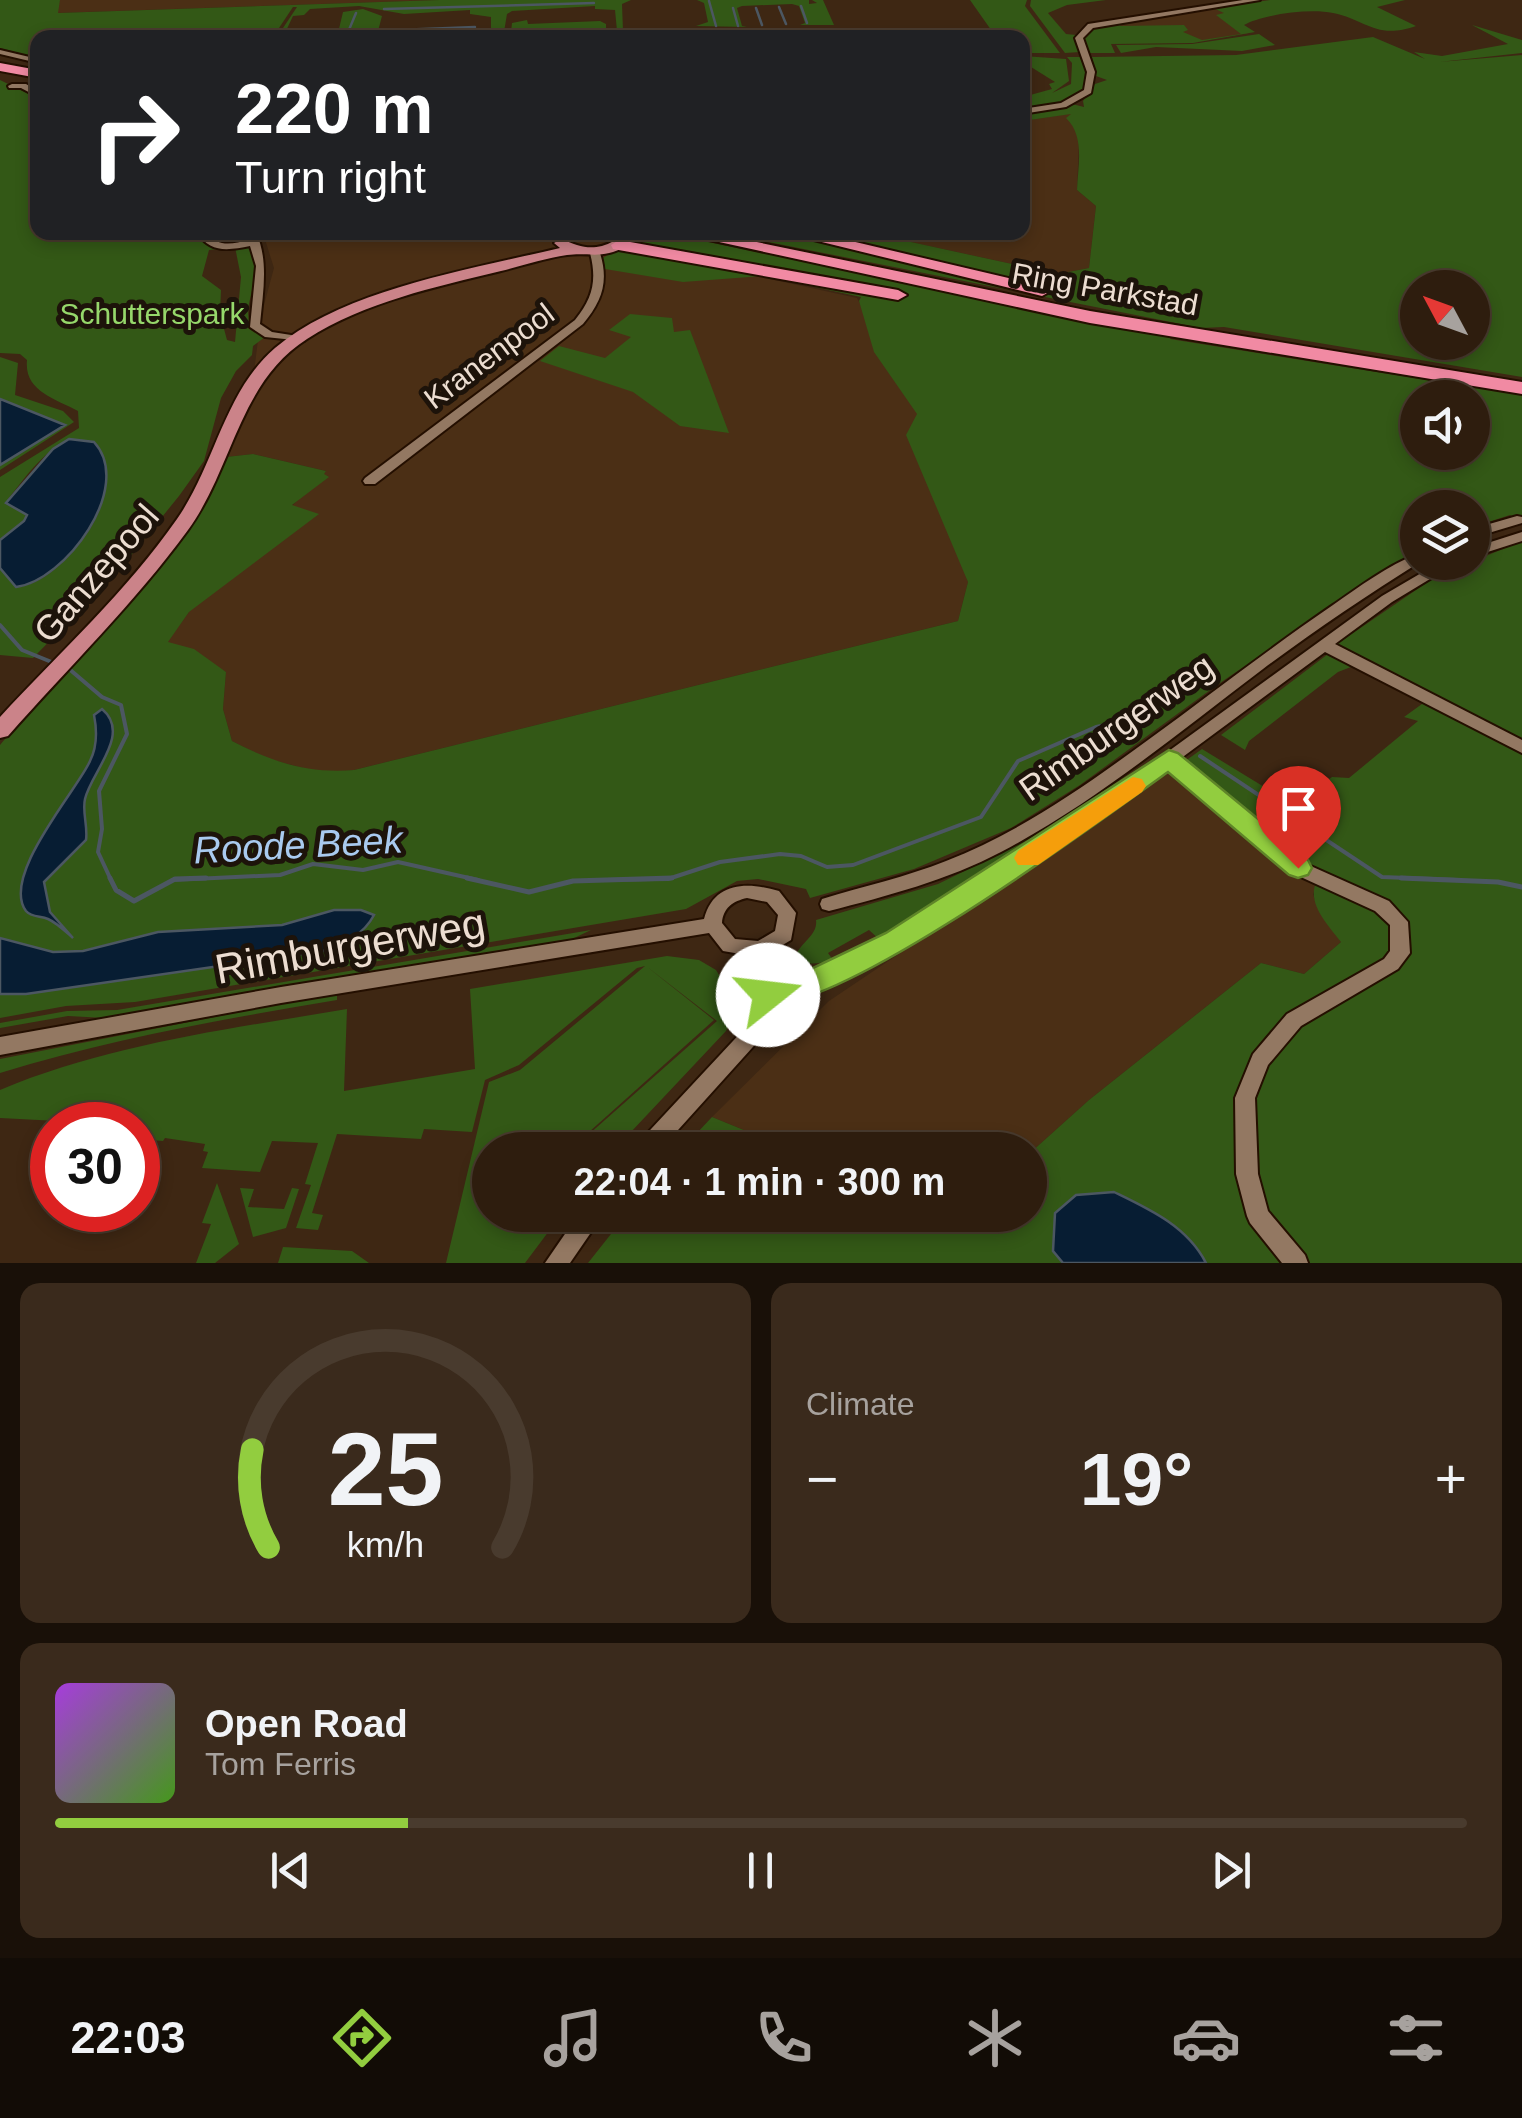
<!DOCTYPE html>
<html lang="en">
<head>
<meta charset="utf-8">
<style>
	:root { --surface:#2e1d0e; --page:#3a2a1c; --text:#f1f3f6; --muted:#a7a29e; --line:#493b2e; --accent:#92cd3f }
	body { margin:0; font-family:Helvetica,sans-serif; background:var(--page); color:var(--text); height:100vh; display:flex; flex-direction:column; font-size:38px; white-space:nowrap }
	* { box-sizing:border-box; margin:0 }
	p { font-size:32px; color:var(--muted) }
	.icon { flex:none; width:55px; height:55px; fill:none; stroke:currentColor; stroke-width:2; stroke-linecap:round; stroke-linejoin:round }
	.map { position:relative; height:1263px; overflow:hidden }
	.details { display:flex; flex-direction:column; gap:20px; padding:20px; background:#191008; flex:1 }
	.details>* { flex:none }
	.guide { position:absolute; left:30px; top:30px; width:1000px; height:210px; border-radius:20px; box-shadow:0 5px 15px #0003,0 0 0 2px var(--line); background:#202124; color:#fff; overflow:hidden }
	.needle { width:65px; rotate:311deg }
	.controls { position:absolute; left:1400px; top:270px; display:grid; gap:20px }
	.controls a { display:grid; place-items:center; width:90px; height:90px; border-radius:50%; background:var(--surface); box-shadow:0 5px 15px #0003,0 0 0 2px var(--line); font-size:50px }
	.speed { position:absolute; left:30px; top:1102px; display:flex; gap:20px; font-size:50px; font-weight:700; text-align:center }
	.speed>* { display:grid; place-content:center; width:130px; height:130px; border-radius:50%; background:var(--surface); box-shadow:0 5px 15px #0003,0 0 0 2px var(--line); line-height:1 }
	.speed .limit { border:15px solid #d22; background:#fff; color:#111 }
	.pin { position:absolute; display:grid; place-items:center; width:85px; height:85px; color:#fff; margin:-102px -42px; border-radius:50% 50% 50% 0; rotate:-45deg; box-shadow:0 0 10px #0007 }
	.pin .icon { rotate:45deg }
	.me { position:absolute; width:110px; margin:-55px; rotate:74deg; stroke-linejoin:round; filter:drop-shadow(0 0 8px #0008) }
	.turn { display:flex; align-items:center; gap:35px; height:210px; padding:0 40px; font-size:45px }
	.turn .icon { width:130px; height:130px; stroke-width:2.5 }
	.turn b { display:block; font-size:70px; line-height:85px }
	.big { font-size:75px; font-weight:600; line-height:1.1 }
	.details .widget { flex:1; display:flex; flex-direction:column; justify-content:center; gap:15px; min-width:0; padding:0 35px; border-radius:20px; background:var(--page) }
	.details .dial { align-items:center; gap:0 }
	.dial svg { height:260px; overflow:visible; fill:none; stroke:var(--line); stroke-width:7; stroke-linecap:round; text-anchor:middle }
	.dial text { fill:var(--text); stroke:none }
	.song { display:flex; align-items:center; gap:30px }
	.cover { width:120px; height:120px; border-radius:15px; background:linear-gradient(135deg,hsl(280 70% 55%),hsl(100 70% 35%)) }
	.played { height:10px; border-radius:5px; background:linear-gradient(90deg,var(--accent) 25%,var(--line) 25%) }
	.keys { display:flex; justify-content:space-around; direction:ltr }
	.heat { display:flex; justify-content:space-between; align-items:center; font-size:55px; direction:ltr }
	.details .tiles { flex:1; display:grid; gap:20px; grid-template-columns:1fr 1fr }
	.widget:last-child { grid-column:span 2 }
	.trip { position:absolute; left:472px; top:1132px; width:575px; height:100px; border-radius:50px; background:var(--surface); box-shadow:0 5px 15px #0003,0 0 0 2px var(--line); font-weight:600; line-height:100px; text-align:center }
	.tab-bar { display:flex; height:160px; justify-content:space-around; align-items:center; background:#120c06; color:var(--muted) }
	.tab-bar .icon { width:70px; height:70px }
	.tab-bar .on { color:var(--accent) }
	.tab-bar b { font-size:45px; color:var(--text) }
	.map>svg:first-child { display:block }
</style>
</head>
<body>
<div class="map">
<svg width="1522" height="1263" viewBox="0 0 1522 1263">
	<rect width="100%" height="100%" fill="#3e2713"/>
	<!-- built -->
	<path fill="#4b2f15" d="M60 0H439L56 13Z
		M1213 8 1228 14 1249 33 1192 42 1095 31 1122 22Z
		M1075 113 1079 141 1077 190 1096 206 1089 268 1059 274 887 237 886 233 1022 232 1023 121Z
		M263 233H561L857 298 920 417 968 582 958 621 354 770 322 773 265 758 232 741 223 709 226 672 167 642 189 612 326 471 253 454 226 457 251 396 261 316 274 268Z
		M1181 764 1319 879 1313 894 1317 906 1341 942 1304 974 1261 963 1089 1100 1030 1153 793 1150 712 1117 829 1001Z"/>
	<!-- green -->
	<path fill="#335816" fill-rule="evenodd" d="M0 0H60L58 13 439 0H631L622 4 623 31H617L615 10 595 9V6L512 11 507 14 504 32 491 33V17L470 14V10L404 14 359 6 310 9 304 15 293 16 284 35 289 37H277L297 7H293L273 37 38 38 37 58 0 48Z
		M697 0H809V4L817 3 812 0H823L834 25H800L805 23 799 6 792 4 742 6 737 8 742 26 747 27 696 26 708 22 704 3Z
		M970 0H1027L1025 6 1060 53H1023L1022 38 996 37Z
		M1031 0H1106L1067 5 1048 13 1066 34 1076 35 1080 52 1065 53 1030 6Z
		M1270 0H1405L1377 7 1416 26C1376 40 1367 20 1333 13 1308 8 1262 15 1244 25L1255 32 1193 43 1111 44 1115 53H1090L1083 41 1089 30 1125 21 1120 26 1184 25 1188 30 1183 32 1202 40 1241 34 1216 15 1224 13 1213 8Z
		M363 9 382 16 377 35 324 37V34L338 33 343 12Z
		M527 20 528 24 600 21 606 24V30L511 32 512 23Z
		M1472 25 1522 40V53L1439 62 1522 55V377L1224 327 1201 328 723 233H886L888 237 1058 274 1089 268 1096 206 1077 190C1078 165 1085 136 1066 118L1071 114 1023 121 1022 114 1072 104 1084 107 1083 101 1095 84 1107 80 1096 76 1092 57 1236 55 1373 37 1425 59 1414 52 1442 56 1508 44ZM1418 288H1472V342H1418Z
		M1259 34 1275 45 1242 51 1156 47 1121 53 1116 45 1192 44Z
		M1023 56 1066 59 1069 81 1052 93 1071 84 1072 63 1067 57H1083L1088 79 1085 90 1062 103 1023 110V97L1052 89 1049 84 1055 82 1023 62Z
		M0 80 37 98 38 232 245 233C251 244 256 259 255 272 254 298 235 322 265 337L253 346 252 355 236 371 221 398 204 461 179 496 120 569 33 658 0 655V568L16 587C49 586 89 539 100 509 105 497 106 483 107 470L80 439C50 440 26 477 8 499V505L25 512 26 520 0 540V477L79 428 78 411C54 398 24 391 27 360L20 354 0 353ZM235 247 241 277 235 342 227 340 220 314 221 290 202 276 209 250Z
		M627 233H663L1173 335 1170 339 1522 395V523L1510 515 1473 527 1472 508H1418L1417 549 1217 685 1080 785 1011 828 914 869 810 898 806 889 758 879 737 881 686 909 135 1002 66 1006 0 1018V745L209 495 226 457 253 454 326 471 324 474 329 477 292 505 319 514 189 612 168 642 194 649 226 672 223 709 232 741C272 762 309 774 354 770L958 621 968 582 906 435 917 414 874 352 859 301 861 297 763 276 683 282 605 269 603 258 624 244ZM1418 398H1472V452H1418Z
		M630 314 672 318 674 332 690 330 729 433 680 426 633 392 540 361 559 346 605 358 631 337 609 330Z
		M0 357 18 363 15 395 63 411 74 422 0 470V465L65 425 0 399Z
		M1522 541V1263H588L626 1215H1030V1153L1089 1100 1261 963 1304 974 1341 942C1328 925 1304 901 1318 879L1181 764 1202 749 1289 802 1299 800 1332 777 1349 778 1418 721 1404 717 1433 696 1334 646 1435 577Z
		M1328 654 1351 667 1338 672 1249 741 1245 750 1221 735Z
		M1032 838 1027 849 880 940 869 930 828 953 833 960C821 963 802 968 796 955 801 942 818 935 816 920L938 884Z
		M591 930 570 940 105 1018 68 1016 0 1028V1023L67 1011 117 1010Z
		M667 956 699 960 716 970 734 999 733 1015 726 1031 614 1150H571L717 1021 646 966 714 1020 569 1150H490V1215H561L525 1263H446L489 1082 520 1070 645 966 637 968 519 1065 485 1080 472 1132 424 1129 421 1139 337 1134 312 1213 323 1215 318 1230 296 1228 311 1185 305 1184 318 1143 272 1141 260 1172 202 1168 208 1152 203 1151 205 1144 165 1138 163 1141 138 1139V1125H57L58 1121 0 1118V1090C110 1044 230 1029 347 1009L344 1091 475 1069 470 989Z
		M337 993V1000C223 1019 111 1039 0 1073V1059Z
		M712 1117 793 1150H681Z
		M217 1183 239 1244 215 1263H196L211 1224 202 1223Z
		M240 1188 254 1189 248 1207 284 1209 292 1188 299 1189 286 1228 253 1237Z
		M283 1247 352 1251 369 1263H278Z"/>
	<!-- water -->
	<path fill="#071d33" stroke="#4c5762" stroke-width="2.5" d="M0 399 65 425 0 465Z
		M69 439 94 442C135 487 65 581 16 587L0 568V540L24 521 27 515 6 503 53 449Z
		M102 709C132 734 91 772 85 799 82 812 88 826 86 840L44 882 50 912 73 938C65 931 57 923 48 919 40 916 31 917 26 911 0 876 78 789 90 761 97 747 97 730 94 715Z
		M334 910H361L374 915C363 936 344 943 323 951L26 994H0V938L53 952 83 951 158 932 282 925Z
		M1114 1192C1149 1209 1187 1226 1206 1263H1063L1053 1251 1055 1213 1076 1195Z"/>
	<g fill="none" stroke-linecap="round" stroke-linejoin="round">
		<!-- stream-far2 -->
		<path stroke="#4c5762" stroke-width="2.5" d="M709 1 716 26
			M801 6 807 23
			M779 7 786 24
			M733 8 738 26
			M756 8 762 25
			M384 9 594 3
			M397 30 475 27
			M350 31 370 30
			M346 37 356 13"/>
		<!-- stream-far1 -->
		<path stroke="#4c5762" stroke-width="4" d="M0 625 22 650 54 663
			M68 668 102 697 121 705 127 734 99 791 102 829 98 852 111 880
			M1200 756 1382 877 1459 880
			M173 880 280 875 313 864 363 870 398 862 478 880
			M606 880 668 879 720 862 780 854 801 856 827 867 853 865 981 817 1018 761 1096 727 1139 718"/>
		<!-- stream -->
		<path stroke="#4c5762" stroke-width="5" d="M110 878 116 890 134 901 175 879 206 878
			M467 878 529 892 573 881 672 878
			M1401 878 1498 882 1522 887"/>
		<!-- minor casing -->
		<g stroke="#240f00" stroke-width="4">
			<path id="minor" d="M1243 0H1260L1093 28 1083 38 1095 72 1091 93 1066 107 1022 114V109L1061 103 1084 90 1087 72 1075 38 1088 24Z
				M0 50 38 59V63L0 54Z
				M12 84H26L38 91V97L21 88H9L8 86Z
				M197 232H207C217 248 233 244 248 240L246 232H256C269 261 263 292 260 324L272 332 304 337V341L265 337 250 327 256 266 250 246C229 250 210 254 197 232Z
				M595 250 600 253C609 282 602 301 583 324L375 484H365L363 481 365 478 575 320C593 298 597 280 590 253Z
				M1517 516 1522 517V523L1472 538V529Z
				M1522 532V541L1472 557V548Z
				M1418 554V562H1420C1366 596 1314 631 1263 669 1178 733 1096 802 1001 852 948 880 887 896 829 911L822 909 820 904 822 899C864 886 906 877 946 861 1019 833 1085 786 1148 740 1210 695 1270 648 1333 605 1359 587 1388 565 1418 554Z
				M1440 562H1458L1392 602 1335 644 1522 740V753L1325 652 1180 759 1304 863 1389 901 1408 922 1410 953 1398 969 1301 1026 1268 1065 1255 1098 1258 1174 1268 1211 1305 1255 1308 1263H1282L1250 1223 1247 1216 1236 1174 1235 1098 1253 1054 1287 1014 1384 959 1390 951V925L1375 911 1292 873 1169 768C1096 820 1023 872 947 919 893 953 839 988 775 1001L761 1038 660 1150H635L638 1143 746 1027 758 995 752 956 723 951 709 933 281 1003 0 1055V1037L281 987 704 919C714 881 748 882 779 891L796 913 791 940 771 952 776 985 810 976 857 955 1001 866 1166 753 1382 596ZM747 898 767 902 778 915 775 931 758 941 735 939 722 923C723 908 733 901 747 898Z
				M578 1215H603L570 1263H545Z"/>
		</g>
		<!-- major casing -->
		<g stroke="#240f00" stroke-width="4">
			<path id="major" d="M612 232H626V246C602 260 590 252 567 255 545 258 522 266 501 271 435 287 365 302 307 339 239 382 233 468 188 530 134 604 68 668 8 736L0 738V717C60 652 127 591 177 519 215 465 224 392 275 348 345 289 472 269 560 248L554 243 561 239C581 247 593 252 614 241Z"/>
		</g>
		<!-- highway casing -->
		<g stroke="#240f00" stroke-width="4">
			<path id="highway" d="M0 63 38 70V78L0 71Z
				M557 232H574L575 234 567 239Z
				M673 232H708L1090 311 1522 382V394L1090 323Z
				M781 232H813L1042 286 1051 291 1042 296Z
				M619 240 898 290 907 295 898 300 613 249 611 245Z"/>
		</g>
		<!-- minor -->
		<use href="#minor" fill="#937862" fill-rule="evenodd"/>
		<!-- major -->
		<use href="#major" fill="#cb8389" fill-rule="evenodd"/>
		<!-- highway -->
		<use href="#highway" fill="#f18aa3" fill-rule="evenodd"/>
	</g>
	<!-- route -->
	<path fill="#92cd3f" stroke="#5f8529" stroke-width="2.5" d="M1169 750 1178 753 1308 860 1312 868 1308 875 1298 878 1289 875 1168 772C1104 818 824 1026 757 1003L753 995 757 986 788 980 886 933Z"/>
	<!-- slow -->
	<path fill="#f59e0b" d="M1133 777 1142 779 1146 786 1142 792 1038 865H1018L1014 858 1018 851Z"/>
	<g text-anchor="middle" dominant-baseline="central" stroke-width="10" stroke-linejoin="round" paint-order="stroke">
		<!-- far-street labels -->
		<g font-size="30" fill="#ecddd1" stroke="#1d130a">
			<text transform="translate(1105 289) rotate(10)">Ring Parkstad</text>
			<text transform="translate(489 356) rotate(-37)">Kranenpool</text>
		</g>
		<!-- far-park labels -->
		<g font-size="30" fill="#96d86b" stroke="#1d130a">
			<text x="152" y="313">Schutterspark</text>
		</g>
		<!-- street labels -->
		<g font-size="35" fill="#ecddd1" stroke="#1d130a">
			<text transform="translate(96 573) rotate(-49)">Ganzepool</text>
			<text transform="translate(1116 727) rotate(-35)">Rimburgerweg</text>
		</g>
		<!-- water labels -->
		<g font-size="38" font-style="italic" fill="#a9caef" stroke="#1d130a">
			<text transform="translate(298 845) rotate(-3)">Roode Beek</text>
		</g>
		<!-- near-street labels -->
		<g font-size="42" fill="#ecddd1" stroke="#1d130a">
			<text transform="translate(350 946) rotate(-10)">Rimburgerweg</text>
		</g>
	</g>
</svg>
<div class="controls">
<a><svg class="needle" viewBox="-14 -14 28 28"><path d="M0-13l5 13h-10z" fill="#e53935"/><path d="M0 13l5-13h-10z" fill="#a7a29e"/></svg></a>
<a><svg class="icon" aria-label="sound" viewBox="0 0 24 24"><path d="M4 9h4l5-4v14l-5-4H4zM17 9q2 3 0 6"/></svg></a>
<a><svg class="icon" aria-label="layers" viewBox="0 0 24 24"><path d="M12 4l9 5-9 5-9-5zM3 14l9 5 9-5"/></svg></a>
</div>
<div class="speed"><div class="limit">30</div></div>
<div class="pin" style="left:1298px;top:868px;background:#d93025"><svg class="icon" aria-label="arrive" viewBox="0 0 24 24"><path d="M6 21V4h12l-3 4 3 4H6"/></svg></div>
<svg class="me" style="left:768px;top:995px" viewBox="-20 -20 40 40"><circle r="19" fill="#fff"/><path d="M0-13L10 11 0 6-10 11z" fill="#92cd3f"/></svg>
<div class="trip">22:04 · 1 min · 300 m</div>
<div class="guide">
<div class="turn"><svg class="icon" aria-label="right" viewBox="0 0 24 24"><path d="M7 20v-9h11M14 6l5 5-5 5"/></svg><div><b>220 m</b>Turn right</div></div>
</div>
</div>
<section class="details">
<div class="tiles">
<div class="widget dial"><svg viewBox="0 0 100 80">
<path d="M14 69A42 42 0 1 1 86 69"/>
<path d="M14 69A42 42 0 0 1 9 39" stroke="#92cd3f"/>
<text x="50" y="56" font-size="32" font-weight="700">25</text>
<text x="50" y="72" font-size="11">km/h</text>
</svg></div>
<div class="widget"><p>Climate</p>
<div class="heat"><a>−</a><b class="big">19°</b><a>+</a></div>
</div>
<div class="widget">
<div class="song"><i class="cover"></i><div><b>Open Road</b><p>Tom Ferris</p></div></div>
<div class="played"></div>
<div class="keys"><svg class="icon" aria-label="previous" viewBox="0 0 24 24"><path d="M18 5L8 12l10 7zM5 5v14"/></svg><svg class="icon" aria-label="pause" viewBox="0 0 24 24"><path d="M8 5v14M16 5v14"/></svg><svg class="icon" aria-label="next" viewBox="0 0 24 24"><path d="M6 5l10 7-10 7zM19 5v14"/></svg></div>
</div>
</div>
</section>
<nav class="tab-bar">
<b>22:03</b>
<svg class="icon on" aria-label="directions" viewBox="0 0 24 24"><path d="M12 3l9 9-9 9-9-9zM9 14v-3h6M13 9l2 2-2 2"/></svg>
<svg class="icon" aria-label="music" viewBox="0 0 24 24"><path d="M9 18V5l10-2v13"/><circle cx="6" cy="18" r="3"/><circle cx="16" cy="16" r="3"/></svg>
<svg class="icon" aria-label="phone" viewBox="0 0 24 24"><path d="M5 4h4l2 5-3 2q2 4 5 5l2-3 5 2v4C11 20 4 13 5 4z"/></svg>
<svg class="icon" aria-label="climate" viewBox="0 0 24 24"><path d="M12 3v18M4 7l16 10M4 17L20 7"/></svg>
<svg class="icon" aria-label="car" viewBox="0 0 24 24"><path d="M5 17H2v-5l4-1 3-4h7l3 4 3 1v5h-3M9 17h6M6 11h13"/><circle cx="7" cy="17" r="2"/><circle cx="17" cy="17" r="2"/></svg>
<svg class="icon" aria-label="filters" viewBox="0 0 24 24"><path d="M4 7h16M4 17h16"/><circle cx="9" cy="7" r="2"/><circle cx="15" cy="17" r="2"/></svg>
</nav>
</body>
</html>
